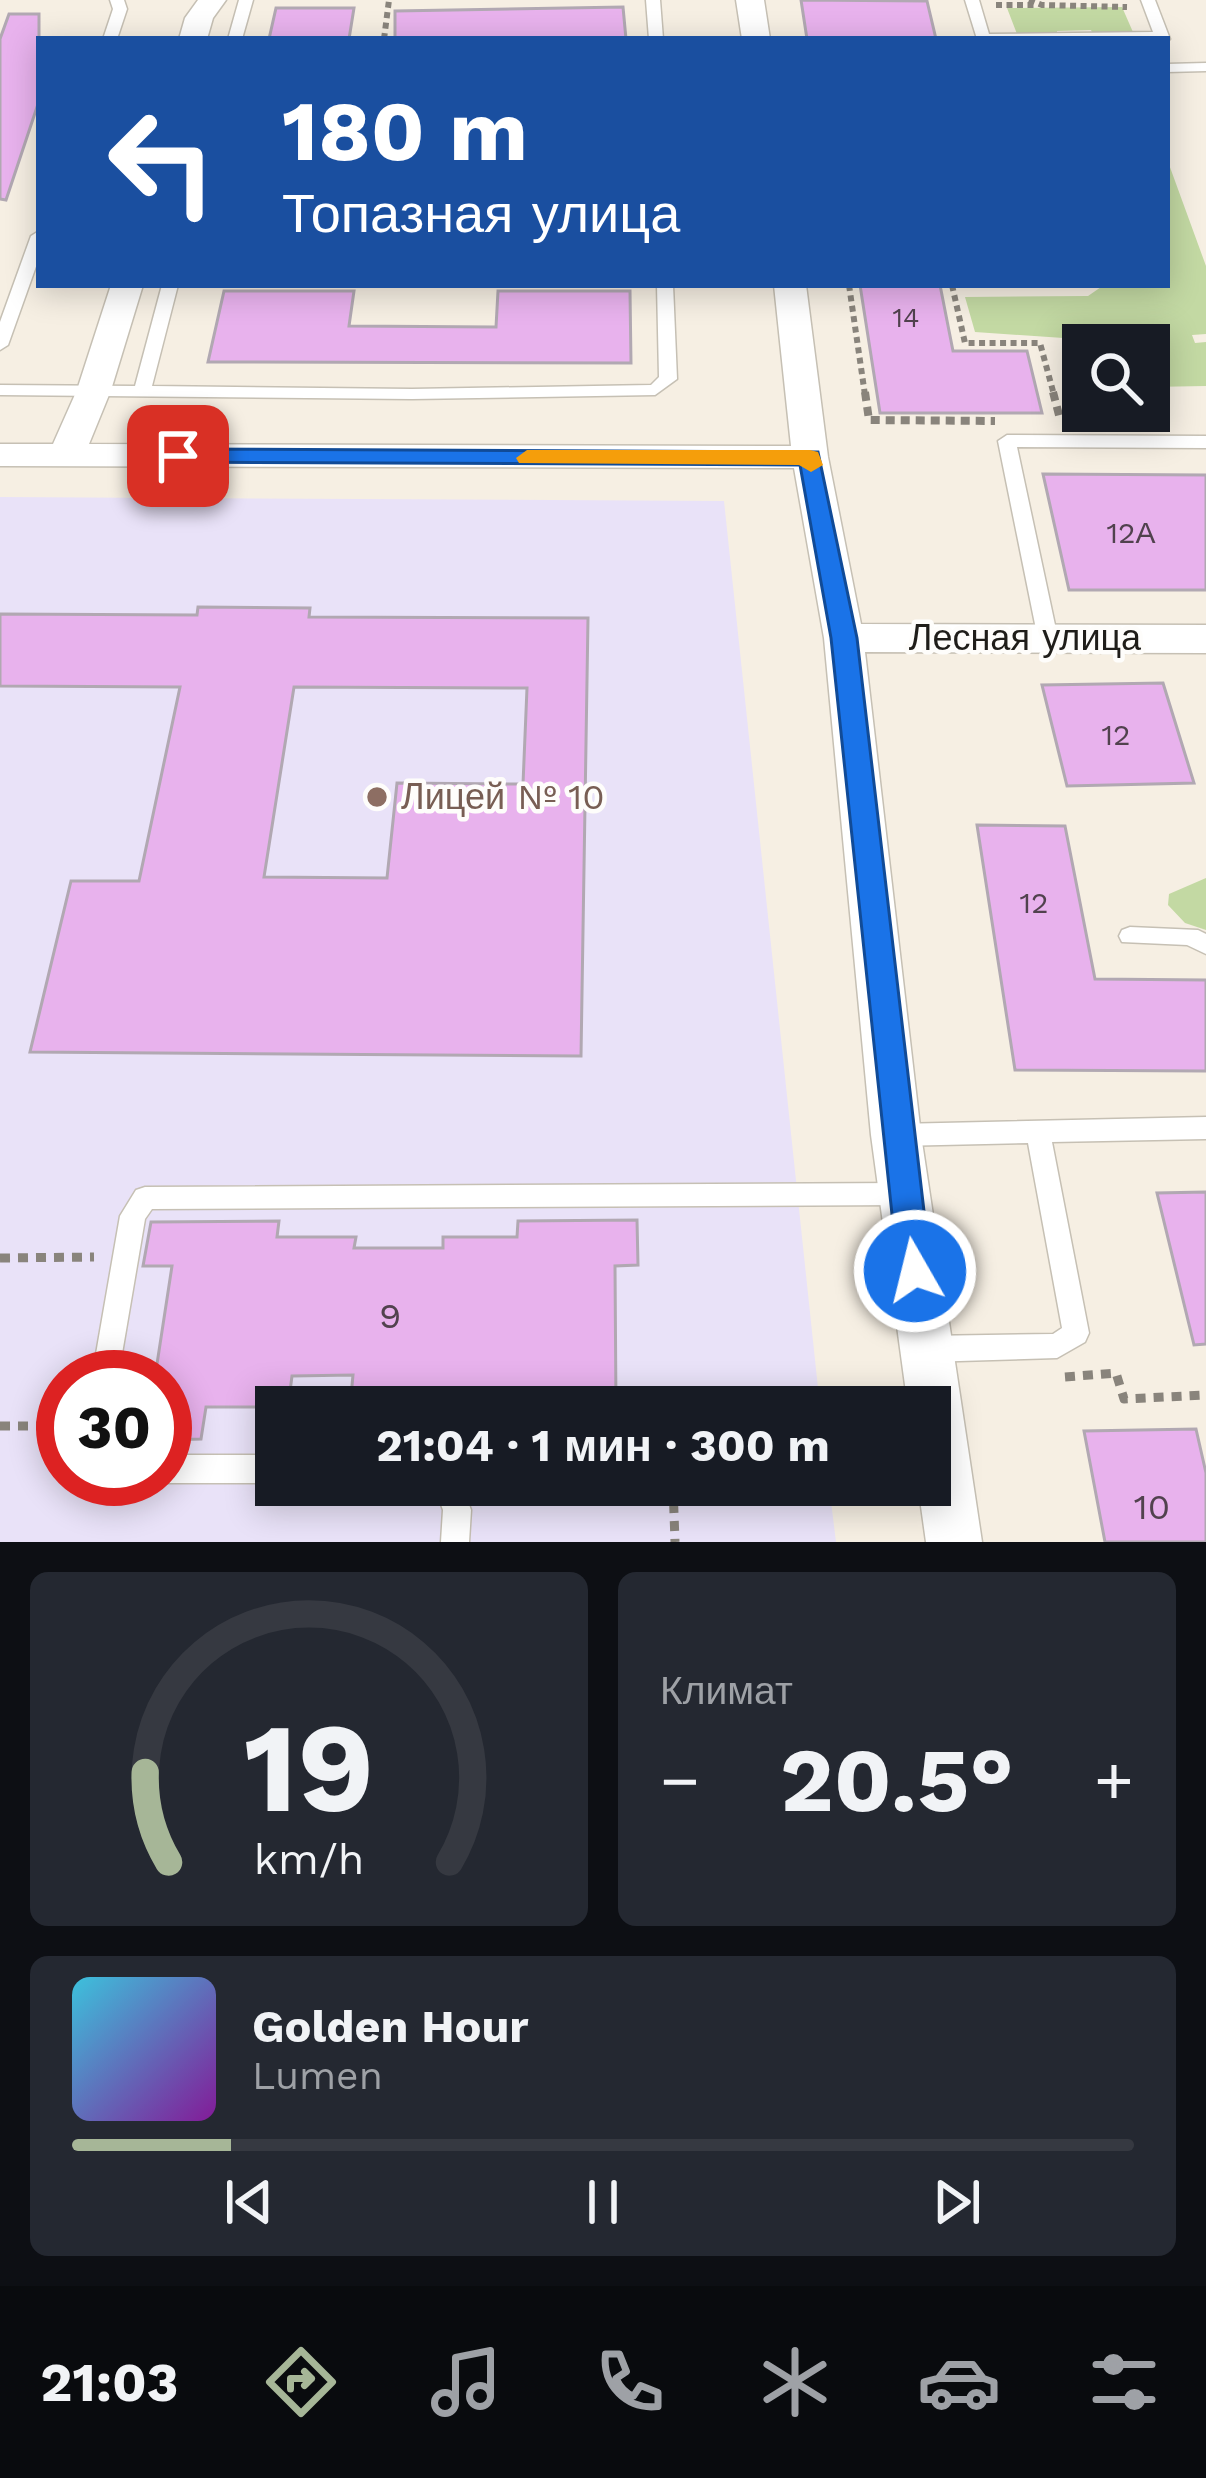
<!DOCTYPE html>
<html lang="ru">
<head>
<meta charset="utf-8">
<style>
	:root { --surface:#171b24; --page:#242831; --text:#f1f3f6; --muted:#9ea1a6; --line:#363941; --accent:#a6b697 }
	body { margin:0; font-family:"Work Sans",sans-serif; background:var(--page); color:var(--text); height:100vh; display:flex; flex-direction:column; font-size:45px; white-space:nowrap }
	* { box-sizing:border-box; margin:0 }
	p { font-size:39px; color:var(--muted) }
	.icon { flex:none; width:66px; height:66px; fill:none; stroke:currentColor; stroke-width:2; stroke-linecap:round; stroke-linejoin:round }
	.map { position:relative; height:1542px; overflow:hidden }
	.side { display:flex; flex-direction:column; gap:30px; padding:30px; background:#0d0f14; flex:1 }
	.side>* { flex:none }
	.hud { position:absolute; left:36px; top:36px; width:1134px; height:252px; border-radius:0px; box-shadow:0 6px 30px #0003; background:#1a4fa0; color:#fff; overflow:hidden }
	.tools { position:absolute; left:1062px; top:324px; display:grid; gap:24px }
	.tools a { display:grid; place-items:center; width:108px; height:108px; border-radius:0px; background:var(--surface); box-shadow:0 6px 30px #0003; font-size:60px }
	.speed { position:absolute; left:36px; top:1350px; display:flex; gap:24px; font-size:60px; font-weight:700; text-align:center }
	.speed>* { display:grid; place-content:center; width:156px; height:156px; border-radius:50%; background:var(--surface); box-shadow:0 6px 30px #0003; line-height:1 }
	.speed .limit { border:18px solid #d22; background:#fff; color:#111 }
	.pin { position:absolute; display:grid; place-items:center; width:102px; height:102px; color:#fff; margin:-51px; border-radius:24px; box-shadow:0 6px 18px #0006 }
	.me { position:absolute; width:132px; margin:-66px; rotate:352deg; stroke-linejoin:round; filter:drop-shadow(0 0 9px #0008) }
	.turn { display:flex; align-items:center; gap:42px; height:252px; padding:0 48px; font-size:54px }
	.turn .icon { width:156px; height:156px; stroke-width:2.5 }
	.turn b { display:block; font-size:84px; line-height:102px }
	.big { font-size:90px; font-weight:700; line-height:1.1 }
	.side .card { flex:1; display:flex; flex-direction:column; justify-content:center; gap:18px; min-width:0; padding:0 42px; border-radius:18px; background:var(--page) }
	.side .dial { align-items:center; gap:0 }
	.dial svg { height:312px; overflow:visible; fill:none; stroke:var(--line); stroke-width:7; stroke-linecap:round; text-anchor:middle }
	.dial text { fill:var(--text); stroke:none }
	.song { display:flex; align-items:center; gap:36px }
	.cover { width:144px; height:144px; border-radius:18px; background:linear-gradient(135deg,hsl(190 70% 55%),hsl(290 70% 35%)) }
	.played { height:12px; border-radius:6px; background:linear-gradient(90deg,var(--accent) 15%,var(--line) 15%) }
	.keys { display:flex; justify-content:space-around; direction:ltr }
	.heat { display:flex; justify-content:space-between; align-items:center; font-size:66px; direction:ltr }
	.side .tiles { flex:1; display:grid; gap:30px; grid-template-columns:1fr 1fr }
	.card:last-child { grid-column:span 2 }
	.trip { position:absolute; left:255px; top:1386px; width:696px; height:120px; border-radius:0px; background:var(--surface); box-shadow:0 6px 30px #0003; font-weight:700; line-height:120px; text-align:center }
	.tabs { display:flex; height:192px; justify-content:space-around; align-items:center; background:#090b0e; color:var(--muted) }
	.tabs .icon { width:84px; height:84px }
	.tabs .selected { color:var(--accent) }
	.tabs b { font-size:54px; color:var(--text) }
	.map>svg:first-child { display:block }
</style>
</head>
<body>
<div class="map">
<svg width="1206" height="1542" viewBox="0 0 1206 1542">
	<rect width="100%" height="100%" fill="#f6efe3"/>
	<!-- education -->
	<path fill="#e9e2f8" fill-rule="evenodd" d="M0 497 724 501 820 1407H276V1485H829L836 1542H0ZM63 1377H165V1479H63Z"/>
	<!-- green -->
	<path fill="#c3d9a3" d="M1122 7 1136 39H1095L1091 30 1057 31V36L1017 34 1007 8Z
		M1167 159 1206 266V334L1192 335 1195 343 1206 342V386L1149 387V345H1083V350L1078 339 975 332 965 297 1088 296 1104 285H1167Z
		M1206 878V930L1185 923 1168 905 1169 894Z"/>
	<!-- building -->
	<path fill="#e8b2ed" stroke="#b1a8b2" stroke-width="3" fill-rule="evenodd" d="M801 0 927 1 936 39H807Z
		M623 7 626 39H395V11Z
		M276 8H354L349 39H269Z
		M9 14H39V101L6 200 0 199V39Z
		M860 285H940L953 351H1027L1042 413H880Z
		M224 291H354L349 326 496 327 498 291H630L631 363 208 362Z
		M1043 474 1206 475V590H1069Z
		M198 607 310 608 309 617 588 618 581 1056 30 1052 71 881H139L180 687 0 686V614L197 615ZM294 687 527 688 523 784 397 783 387 878 264 877Z
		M1163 683 1194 783 1067 786 1042 685Z
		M977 825 1065 826 1095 979 1206 980V1071L1015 1070Z
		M1206 1192V1344L1194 1345 1157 1193Z
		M637 1220 638 1265 615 1266 616 1407H350L353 1375 292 1376 288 1407H206L201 1439 165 1440V1377H155L172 1266H143L151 1222 279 1221 277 1237H356L354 1248H443V1237H517L518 1221Z
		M1196 1429 1206 1473V1542H1105L1084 1431Z"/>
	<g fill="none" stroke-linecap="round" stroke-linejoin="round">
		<!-- service casing -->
		<g stroke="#c6c0b4" stroke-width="3">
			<path id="service" d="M110 0H124L127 9 117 39H103L113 9Z
				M239 0H253L242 39H228Z
				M646 0H660L663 39H649Z
				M965 0H979L989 34 1153 32 1141 0H1155L1170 39 1167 42V39H977Z
				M1206 63V71L1167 72V64Z
				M39 231V258L8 345 0 350V322L31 236Z
				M162 285H178L152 386 412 389 651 385 659 377 657 285H673L677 379 655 395 412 399 0 395V385L135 386Z
				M1007 435 1206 436V448L1017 447 1058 639 1048 646 1038 639 998 441Z
				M1130 927 1198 930 1206 934V954L1187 945 1122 942 1119 936 1122 930Z
				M1206 1117V1139L1052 1142 1089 1333 1085 1342 1057 1358 926 1362 917 1358 913 1349 917 1340 926 1336 1053 1334 1062 1328 1028 1143 897 1146 888 1143 885 1135 888 1127 897 1124Z
				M904 1183 913 1186 917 1194 913 1202 904 1205 152 1209 145 1219 118 1377H92L120 1216 136 1190 145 1187Z
				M165 1455H276V1483H165L156 1479H165Z
				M434 1485H462L471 1510 469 1542H441L443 1510Z"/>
		</g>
		<!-- minor casing -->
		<g stroke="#c6c0b4" stroke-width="3">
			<path id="minor" d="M198 0H226L213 18 207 39H179L185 18Z
				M736 0H764L770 39H742Z
				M111 285H143L111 390 89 444 791 446 774 285H806L828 457 861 624 1206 625V653L865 652 921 1135 982 1542H926L918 1485H930V1407H908L871 1135 824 638 794 468 0 466V444H53L77 390Z"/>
		</g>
		<!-- path-far2 -->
		<path stroke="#89847c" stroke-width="6" stroke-dasharray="6 4.5" stroke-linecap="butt" d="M1029 0 1042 5 1127 7
			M996 5H1035
			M384 39 389 0
			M849 285 865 395
			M952 285 965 343H1040L1054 395"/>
		<!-- path-far1 -->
		<path stroke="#89847c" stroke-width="8" stroke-dasharray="9 6" stroke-linecap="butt" d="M865 392 869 420 995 421
			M1053 392 1060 419"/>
		<!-- path -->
		<path stroke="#89847c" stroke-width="9" stroke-dasharray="10 8" stroke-linecap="butt" d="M0 1258 94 1257
			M1065 1377 1116 1373 1124 1399 1206 1395
			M0 1426H63
			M673 1485 675 1542"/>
		<!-- service -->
		<use href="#service" fill="#fff" fill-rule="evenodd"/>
		<!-- minor -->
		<use href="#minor" fill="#fff" fill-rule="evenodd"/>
	</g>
	<!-- route -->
	<path fill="#1a73e8" stroke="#114b97" stroke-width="3" d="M178 449 818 452 857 638 931 1271 927 1282 915 1287 903 1282 898 1271 831 638 800 465 170 462V451Z"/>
	<!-- slow -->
	<path fill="#f59e0b" d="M527 450H810L818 452 823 465 811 472 799 465 519 463 516 458Z"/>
	<!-- markers -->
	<circle fill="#8d6e63" stroke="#fefdfb" stroke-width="4.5" cx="377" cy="797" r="12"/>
	<g text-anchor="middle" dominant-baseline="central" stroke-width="9" stroke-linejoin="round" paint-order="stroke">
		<!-- far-number labels -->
		<g font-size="27" fill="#51424e">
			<text x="906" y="318">14</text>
		</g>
		<!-- number labels -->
		<g font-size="30" fill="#51424e">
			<text x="1131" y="532">12А</text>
			<text x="1116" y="734">12</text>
			<text x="1034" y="902">12</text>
		</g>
		<!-- street labels -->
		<g font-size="36" fill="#1f1d19" stroke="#fefdfb">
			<text x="1025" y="638">Лесная улица</text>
		</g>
		<!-- education labels -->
		<g font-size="36" fill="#785e54" stroke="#fefdfb" text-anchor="start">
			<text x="401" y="797">Лицей № 10</text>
		</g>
		<!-- near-number labels -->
		<g font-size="36" fill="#51424e">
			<text x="390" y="1316">9</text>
			<text x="1152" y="1507">10</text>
		</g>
	</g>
</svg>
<div class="tools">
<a><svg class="icon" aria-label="search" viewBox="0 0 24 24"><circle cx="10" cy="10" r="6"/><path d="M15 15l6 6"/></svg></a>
</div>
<div class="speed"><div class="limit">30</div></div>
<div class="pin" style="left:178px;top:456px;background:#d93025"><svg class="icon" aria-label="arrive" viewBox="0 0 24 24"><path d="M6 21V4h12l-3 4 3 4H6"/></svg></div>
<svg class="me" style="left:915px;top:1271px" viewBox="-20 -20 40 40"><circle r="17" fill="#1a73e8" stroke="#fff" stroke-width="3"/><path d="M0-11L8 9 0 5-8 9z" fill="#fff"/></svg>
<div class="trip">21:04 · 1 мин · 300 m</div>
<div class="hud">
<div class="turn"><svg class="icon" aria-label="left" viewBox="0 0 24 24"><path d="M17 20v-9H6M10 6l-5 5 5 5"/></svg><div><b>180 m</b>Топазная улица</div></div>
</div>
</div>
<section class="side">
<div class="tiles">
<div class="card dial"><svg viewBox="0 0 100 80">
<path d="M14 69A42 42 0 1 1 86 69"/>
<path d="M14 69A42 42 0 0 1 8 46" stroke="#a6b697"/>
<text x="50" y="56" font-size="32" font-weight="700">19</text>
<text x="50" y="72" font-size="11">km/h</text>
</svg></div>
<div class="card"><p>Климат</p>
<div class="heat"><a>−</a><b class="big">20.5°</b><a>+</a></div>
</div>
<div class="card">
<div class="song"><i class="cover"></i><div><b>Golden Hour</b><p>Lumen</p></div></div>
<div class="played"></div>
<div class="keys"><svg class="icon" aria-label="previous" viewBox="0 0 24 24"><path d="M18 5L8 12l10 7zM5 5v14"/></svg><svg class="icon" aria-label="pause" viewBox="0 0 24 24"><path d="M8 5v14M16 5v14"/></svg><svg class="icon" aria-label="next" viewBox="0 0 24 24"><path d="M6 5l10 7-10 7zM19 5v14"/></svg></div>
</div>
</div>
</section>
<nav class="tabs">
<b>21:03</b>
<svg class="icon selected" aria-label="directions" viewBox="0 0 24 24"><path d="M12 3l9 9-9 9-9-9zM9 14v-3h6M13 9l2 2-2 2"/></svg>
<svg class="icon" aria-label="music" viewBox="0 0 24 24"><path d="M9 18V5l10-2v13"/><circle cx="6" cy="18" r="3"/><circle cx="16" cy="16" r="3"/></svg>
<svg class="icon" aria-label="phone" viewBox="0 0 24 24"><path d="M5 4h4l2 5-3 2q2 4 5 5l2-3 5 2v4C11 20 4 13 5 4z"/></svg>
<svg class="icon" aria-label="climate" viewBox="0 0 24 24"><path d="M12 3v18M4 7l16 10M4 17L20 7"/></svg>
<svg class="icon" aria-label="car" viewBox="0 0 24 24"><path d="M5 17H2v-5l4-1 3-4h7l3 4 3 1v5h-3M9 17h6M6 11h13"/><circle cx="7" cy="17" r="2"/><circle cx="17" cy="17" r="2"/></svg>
<svg class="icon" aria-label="filters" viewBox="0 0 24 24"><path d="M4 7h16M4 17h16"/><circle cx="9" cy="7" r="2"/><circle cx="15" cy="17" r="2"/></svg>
</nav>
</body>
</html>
